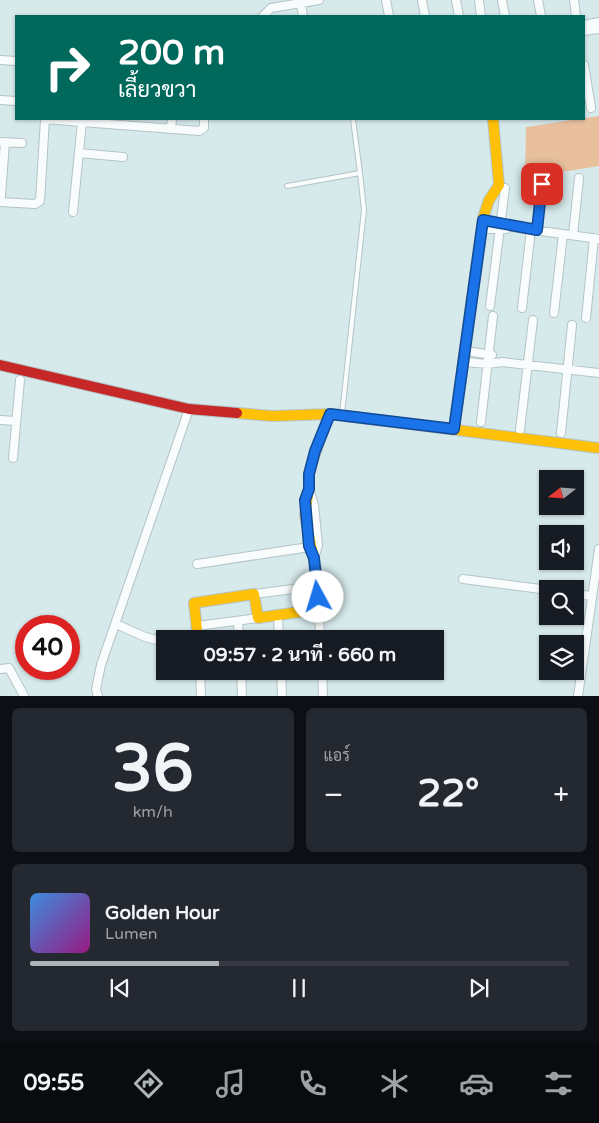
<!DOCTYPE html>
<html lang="th">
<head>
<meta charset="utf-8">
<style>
	:root { --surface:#171b24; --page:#242831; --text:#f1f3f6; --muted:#9ea1a6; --line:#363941; --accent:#adb5b7 }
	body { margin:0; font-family:"Varela Round",Sarabun,sans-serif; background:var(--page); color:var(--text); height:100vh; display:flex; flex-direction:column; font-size:19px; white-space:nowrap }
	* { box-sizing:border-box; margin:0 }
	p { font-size:16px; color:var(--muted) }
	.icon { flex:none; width:28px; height:28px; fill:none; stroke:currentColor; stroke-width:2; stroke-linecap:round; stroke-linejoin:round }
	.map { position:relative; height:696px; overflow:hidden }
	.sheet { display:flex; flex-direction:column; gap:12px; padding:12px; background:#0d0f14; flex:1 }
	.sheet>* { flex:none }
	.top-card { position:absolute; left:15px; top:15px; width:570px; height:105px; border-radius:0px; box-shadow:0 1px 4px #0004; background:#00695c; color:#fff; overflow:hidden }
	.needle { width:32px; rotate:253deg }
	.fabs { position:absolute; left:539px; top:470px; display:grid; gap:10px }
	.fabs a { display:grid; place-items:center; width:45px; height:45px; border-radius:0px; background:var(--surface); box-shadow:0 1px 4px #0004; font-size:25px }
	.speed { position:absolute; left:15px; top:615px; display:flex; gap:10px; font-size:25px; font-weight:700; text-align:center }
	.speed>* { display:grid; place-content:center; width:65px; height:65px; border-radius:50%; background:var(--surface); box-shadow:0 1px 4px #0004; line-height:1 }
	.speed .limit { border:8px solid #d22; background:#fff; color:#111 }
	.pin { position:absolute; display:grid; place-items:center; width:42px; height:42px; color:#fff; margin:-21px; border-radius:10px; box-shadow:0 2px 8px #0006 }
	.me { position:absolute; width:55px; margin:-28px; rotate:354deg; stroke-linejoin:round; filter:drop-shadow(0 0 4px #0008) }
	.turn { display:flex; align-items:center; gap:18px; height:105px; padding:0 20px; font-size:22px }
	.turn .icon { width:65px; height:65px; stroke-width:2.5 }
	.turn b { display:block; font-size:35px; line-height:42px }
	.big { font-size:38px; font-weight:700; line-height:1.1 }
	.sheet .widget { flex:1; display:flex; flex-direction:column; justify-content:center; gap:8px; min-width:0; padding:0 18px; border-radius:8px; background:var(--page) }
	.sheet .dial { align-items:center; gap:0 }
	.dial b { font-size:65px; line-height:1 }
	.song { display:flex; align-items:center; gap:15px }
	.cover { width:60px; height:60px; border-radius:8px; background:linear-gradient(135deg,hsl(210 70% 55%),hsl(310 70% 35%)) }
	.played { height:5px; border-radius:2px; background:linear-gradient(90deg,var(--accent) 35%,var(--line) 35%) }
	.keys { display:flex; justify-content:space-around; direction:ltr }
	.heat { display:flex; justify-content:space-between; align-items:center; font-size:28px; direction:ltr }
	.sheet .tiles { flex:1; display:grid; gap:12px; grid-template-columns:1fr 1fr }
	.widget:last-child { grid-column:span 2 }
	.trip { position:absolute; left:156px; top:630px; width:288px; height:50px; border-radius:0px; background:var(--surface); box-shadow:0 1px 4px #0004; font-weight:700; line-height:50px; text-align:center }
	.tab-bar { display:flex; height:80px; justify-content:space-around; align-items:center; background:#090b0e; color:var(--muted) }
	.tab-bar .icon { width:35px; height:35px }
	.tab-bar .selected { color:var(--accent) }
	.tab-bar b { font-size:22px; color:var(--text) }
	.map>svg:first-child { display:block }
</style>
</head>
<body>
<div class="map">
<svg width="599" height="696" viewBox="0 0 599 696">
	<rect width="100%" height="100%" fill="#d6e9eb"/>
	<!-- water -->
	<path fill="#e8c09e" d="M599 116V166L525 178 526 127Z"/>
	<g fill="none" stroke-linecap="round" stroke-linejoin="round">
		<!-- lane casing -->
		<g stroke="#b4c4c6" stroke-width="6">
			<path id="lane" d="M287 186 360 173 353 119
				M342 414 364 210 360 173"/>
		</g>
		<!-- street casing -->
		<g stroke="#b4c4c6" stroke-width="10">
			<path id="street" d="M300 0 303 16
				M386 0 389 16
				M422 0 425 16
				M456 0 459 16
				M479 0 481 16
				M502 0 505 16
				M538 0 541 16
				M574 0 576 16
				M263 16 271 8 319 0
				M584 25 599 22
				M584 31 599 29
				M0 60 16 61
				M584 65 591 108
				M0 100 16 101
				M45 119 82 122 73 212
				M82 122 199 131 204 128V119
				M171 129 172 119
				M2 142 22 143
				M79 153 123 157
				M1 196 5 142
				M0 202 35 204 40 201 45 119
				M483 220 497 222 512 227 599 239
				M481 229H506
				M537 231 542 184
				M573 235 579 178
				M490 306 505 188
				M522 308 531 230
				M554 313 563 234
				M586 318 594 238
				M466 351 492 355
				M464 362 488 364 502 362 599 373
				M0 420 16 421
				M481 422 493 316
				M520 430 533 320
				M561 433 572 325
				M13 458 20 380
				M314 559 318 545 314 505 309 489V474L330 414
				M197 564 316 546
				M463 579 548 590
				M254 594 317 586
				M575 594 592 596
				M319 609 320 639
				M278 615 279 639
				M238 621 239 639
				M116 624 145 637 165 642
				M197 626 258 618
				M0 669 9 668 24 696
				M200 671 201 696
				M241 671 242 696
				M281 671 282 696
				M322 671 323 696
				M98 696 96 689 101 665 189 409
				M578 696 599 549"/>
		</g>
		<!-- slow casing -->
		<g stroke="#b4c4c6" stroke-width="12">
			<path id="slow" d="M237 413 272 416 330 414 599 448
				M454 429 483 218 489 200 499 185 493 119
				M198 639 194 603 254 594 258 618 319 609 316 570 305 515 309 489"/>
		</g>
		<!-- jam casing -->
		<g stroke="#b4c4c6" stroke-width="12">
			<path id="jam" d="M0 365 189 409 237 413"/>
		</g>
		<!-- lane -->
		<use href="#lane" stroke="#f9fcfc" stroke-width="4"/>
		<!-- street -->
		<use href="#street" stroke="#f9fcfc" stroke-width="8"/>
		<!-- slow -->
		<use href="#slow" stroke="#ffc107" stroke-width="10"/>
		<!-- jam -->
		<use href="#jam" stroke="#c62828" stroke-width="10"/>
	</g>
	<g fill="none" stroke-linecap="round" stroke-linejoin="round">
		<!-- route casing -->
		<g stroke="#114b97" stroke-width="12">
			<path id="route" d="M318 597 314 558 309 546 305 500 309 489V474L315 451 330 414 454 429 483 220 537 230 542 184"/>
		</g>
		<!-- route -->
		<use href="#route" stroke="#1a73e8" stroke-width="9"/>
	</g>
</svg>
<div class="fabs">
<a><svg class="needle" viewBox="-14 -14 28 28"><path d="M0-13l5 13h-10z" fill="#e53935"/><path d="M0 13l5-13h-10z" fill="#9ea1a6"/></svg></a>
<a><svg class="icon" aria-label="sound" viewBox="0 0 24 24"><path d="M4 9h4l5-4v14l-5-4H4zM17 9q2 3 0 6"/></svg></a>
<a><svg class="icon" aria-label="search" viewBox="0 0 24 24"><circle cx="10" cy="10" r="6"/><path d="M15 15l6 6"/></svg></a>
<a><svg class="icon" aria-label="layers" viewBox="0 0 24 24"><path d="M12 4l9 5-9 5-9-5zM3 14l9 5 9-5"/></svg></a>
</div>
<div class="speed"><div class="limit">40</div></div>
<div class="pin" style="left:542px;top:184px;background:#d93025"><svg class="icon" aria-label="arrive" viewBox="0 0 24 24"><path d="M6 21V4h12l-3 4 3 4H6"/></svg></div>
<svg class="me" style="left:318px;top:597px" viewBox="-20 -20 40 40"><circle r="19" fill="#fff"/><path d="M0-13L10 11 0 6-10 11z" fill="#1a73e8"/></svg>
<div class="trip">09:57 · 2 นาที · 660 m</div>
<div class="top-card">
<div class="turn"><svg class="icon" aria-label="right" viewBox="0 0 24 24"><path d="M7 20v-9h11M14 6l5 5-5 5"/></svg><div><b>200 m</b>เลี้ยวขวา</div></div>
</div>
</div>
<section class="sheet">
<div class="tiles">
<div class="widget dial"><b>36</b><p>km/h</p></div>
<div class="widget"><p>แอร์</p>
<div class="heat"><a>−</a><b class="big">22°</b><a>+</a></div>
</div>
<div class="widget">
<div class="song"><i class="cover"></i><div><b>Golden Hour</b><p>Lumen</p></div></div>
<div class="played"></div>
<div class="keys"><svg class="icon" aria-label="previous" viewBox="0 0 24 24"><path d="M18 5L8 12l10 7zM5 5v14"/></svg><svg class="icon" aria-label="pause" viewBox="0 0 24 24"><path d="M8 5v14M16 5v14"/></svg><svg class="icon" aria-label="next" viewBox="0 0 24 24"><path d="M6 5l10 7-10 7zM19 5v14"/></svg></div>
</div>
</div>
</section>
<nav class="tab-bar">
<b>09:55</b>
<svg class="icon selected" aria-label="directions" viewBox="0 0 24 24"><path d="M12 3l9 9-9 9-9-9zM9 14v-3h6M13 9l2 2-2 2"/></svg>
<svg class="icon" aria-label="music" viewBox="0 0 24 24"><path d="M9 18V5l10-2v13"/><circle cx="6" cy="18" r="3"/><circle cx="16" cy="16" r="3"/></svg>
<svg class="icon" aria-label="phone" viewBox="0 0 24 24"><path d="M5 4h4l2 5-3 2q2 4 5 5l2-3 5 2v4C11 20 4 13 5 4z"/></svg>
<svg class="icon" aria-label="climate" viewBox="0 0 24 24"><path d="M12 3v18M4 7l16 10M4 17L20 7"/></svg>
<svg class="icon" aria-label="car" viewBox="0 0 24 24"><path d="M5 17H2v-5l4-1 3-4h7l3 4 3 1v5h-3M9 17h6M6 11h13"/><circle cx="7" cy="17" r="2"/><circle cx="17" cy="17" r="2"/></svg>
<svg class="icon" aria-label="filters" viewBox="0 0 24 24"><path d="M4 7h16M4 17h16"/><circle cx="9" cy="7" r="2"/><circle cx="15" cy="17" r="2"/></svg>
</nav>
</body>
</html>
